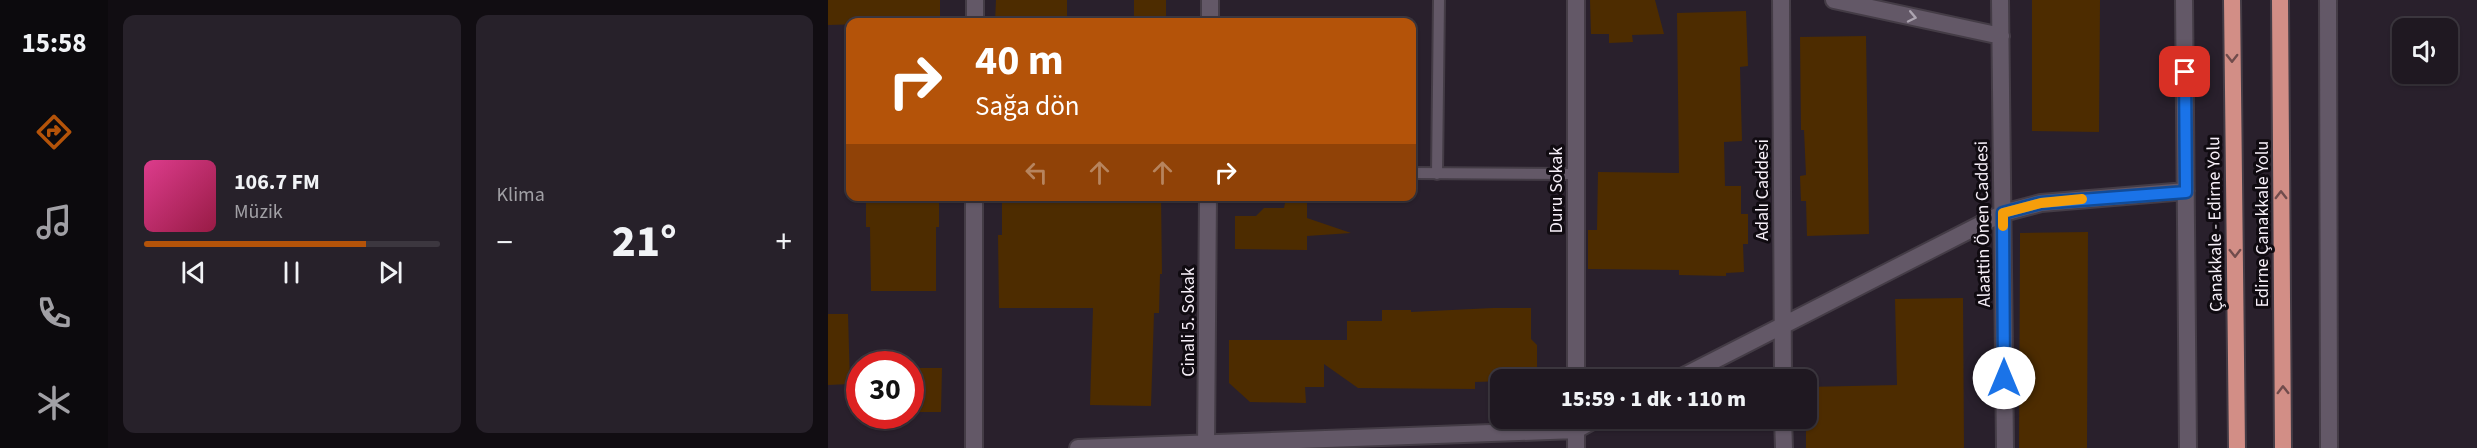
<!DOCTYPE html>
<html lang="tr">
<head>
<meta charset="utf-8">
<style>
	:root { --surface:#1f1821; --page:#27212a; --text:#f1f3f6; --muted:#a1a0a5; --line:#3c373f; --accent:#b45309 }
	body { margin:0; font-family:"Source Sans 3",sans-serif; background:var(--page); color:var(--text); height:100vh; display:flex; flex-direction:column; font-size:22px; white-space:nowrap }
	* { box-sizing:border-box; margin:0 }
	p { font-size:20px; color:var(--muted) }
	.icon { flex:none; width:33px; height:33px; fill:none; stroke:currentColor; stroke-width:2; stroke-linecap:round; stroke-linejoin:round }
	.map { position:relative; flex:1; overflow:hidden }
	.panel { display:flex; flex-direction:column; gap:15px; padding:15px; background:#110d12; width:720px }
	.panel>* { flex:none }
	.guide { position:absolute; left:18px; top:18px; width:570px; height:183px; border-radius:12px; box-shadow:0 2px 4px #0004,0 0 0 2px var(--line); background:#b45309; color:#fff; overflow:hidden }
	.controls { position:absolute; left:1564px; top:18px; display:grid; gap:12px }
	.controls a { display:grid; place-items:center; width:66px; height:66px; border-radius:12px; background:var(--surface); box-shadow:0 2px 4px #0004,0 0 0 2px var(--line); font-size:30px }
	.speed { position:absolute; left:18px; top:351px; display:flex; gap:12px; font-size:30px; font-weight:700; text-align:center }
	.speed>* { display:grid; place-content:center; width:78px; height:78px; border-radius:50%; background:var(--surface); box-shadow:0 2px 4px #0004,0 0 0 2px var(--line); line-height:1 }
	.speed .limit { border:9px solid #d22; background:#fff; color:#111 }
	.pin { position:absolute; display:grid; place-items:center; width:51px; height:51px; color:#fff; margin:-26px; border-radius:12px; box-shadow:0 3px 9px #0006 }
	.me { position:absolute; width:66px; margin:-33px; rotate:0deg; stroke-linejoin:round; filter:drop-shadow(0 0 4px #0008) }
	.turn { display:flex; align-items:center; gap:21px; height:126px; padding:0 30px; font-size:27px }
	.turn .icon { width:78px; height:78px; stroke-width:2.5 }
	.turn b { display:block; font-size:42px; line-height:51px }
	.lanes { display:flex; align-items:center; height:57px; padding:0 30px; background:#0003; justify-content:center; gap:30px; direction:ltr }
	.lanes .off { opacity:.35 }
	.big { font-size:45px; font-weight:800; line-height:1.1 }
	.panel .tile { flex:1; display:flex; flex-direction:column; justify-content:center; gap:9px; min-width:0; padding:0 21px; border-radius:12px; background:var(--page) }
	.song { display:flex; align-items:center; gap:18px }
	.cover { width:72px; height:72px; border-radius:9px; background:linear-gradient(135deg,hsl(330 70% 55%),hsl(340 70% 35%)) }
	.played { height:6px; border-radius:3px; background:linear-gradient(90deg,var(--accent) 75%,var(--line) 75%) }
	.keys { display:flex; justify-content:space-around; direction:ltr }
	.heat { display:flex; justify-content:space-between; align-items:center; font-size:33px; direction:ltr }
	.panel .tiles { flex:1; display:grid; gap:15px; grid-template-columns:repeat(2,1fr) }
	.trip { position:absolute; left:662px; top:369px; width:327px; height:60px; border-radius:12px; background:var(--surface); box-shadow:0 2px 4px #0004,0 0 0 2px var(--line); font-weight:800; line-height:60px; text-align:center }
	main { display:flex; flex:1; min-height:0 }
	.dock { display:flex; flex-direction:column; width:108px; justify-content:space-around; align-items:center; background:#0c0a0d; color:var(--muted) }
	.dock .icon { width:42px; height:42px }
	.dock .active { color:var(--accent) }
	.dock b { font-size:27px; color:var(--text) }
	.map>svg:first-child { display:block }
</style>
</head>
<body>
<main>
<nav class="dock">
<b>15:58</b>
<svg class="icon active" aria-label="directions" viewBox="0 0 24 24"><path d="M12 3l9 9-9 9-9-9zM9 14v-3h6M13 9l2 2-2 2"/></svg>
<svg class="icon" aria-label="music" viewBox="0 0 24 24"><path d="M9 18V5l10-2v13"/><circle cx="6" cy="18" r="3"/><circle cx="16" cy="16" r="3"/></svg>
<svg class="icon" aria-label="phone" viewBox="0 0 24 24"><path d="M5 4h4l2 5-3 2q2 4 5 5l2-3 5 2v4C11 20 4 13 5 4z"/></svg>
<svg class="icon" aria-label="climate" viewBox="0 0 24 24"><path d="M12 3v18M4 7l16 10M4 17L20 7"/></svg>
</nav>
<section class="panel">
<div class="tiles">
<div class="tile">
<div class="song"><i class="cover"></i><div><b>106.7 FM</b><p>Müzik</p></div></div>
<div class="played"></div>
<div class="keys"><svg class="icon" aria-label="previous" viewBox="0 0 24 24"><path d="M18 5L8 12l10 7zM5 5v14"/></svg><svg class="icon" aria-label="pause" viewBox="0 0 24 24"><path d="M8 5v14M16 5v14"/></svg><svg class="icon" aria-label="next" viewBox="0 0 24 24"><path d="M6 5l10 7-10 7zM19 5v14"/></svg></div>
</div>
<div class="tile"><p>Klima</p>
<div class="heat"><a>−</a><b class="big">21°</b><a>+</a></div>
</div>
</div>
</section>
<div class="map">
<svg width="1649" height="448" viewBox="0 0 1649 448">
	<rect width="100%" height="100%" fill="#29202c"/>
	<!-- building -->
	<path fill="#4d2c00" d="M0 0H112V22L0 25Z
		M168 0H239V22H167Z
		M306 0H338V22H306Z
		M762 0H827L836 34 804 35 805 42 781 43V34H763Z
		M1204 0H1272L1271 132 1204 131Z
		M918 11 920 66 912 67 914 141 896 142 897 186H913V214H920V244H915L916 272 898 273V276L851 275V270L760 269V230H769L770 172 851 173 849 13Z
		M1038 36 1041 234 979 236 978 201H973L972 176 978 175 976 130H973L972 37Z
		M38 196H111V227H108V291H43L42 227H38Z
		M174 196H333L334 274H332L331 313H326L323 406 262 405 265 308H171L170 235H174Z
		M457 203H479V218L523 233 479 236V250L407 249V216H428L436 208H456Z
		M1260 232 1259 448H1191L1192 233Z
		M1135 298 1136 448H978V387L1069 385 1067 299Z
		M665 308H703V339L709 345V370L704 372 703 380 647 382V389L530 388 496 364V387H477L478 403 422 402 401 383V340H519V321H554V310H583V312Z
		M0 314H20L22 384 0 385Z
		M82 368H114L113 412H82Z"/>
	<g fill="none" stroke-linecap="round" stroke-linejoin="round">
		<!-- service casing -->
		<g stroke="#443c46" stroke-width="14">
			<path id="service" d="M584 173 748 174
				M609 174 611 0"/>
		</g>
		<!-- minor casing -->
		<g stroke="#443c46" stroke-width="20">
			<path id="minor" d="M953 0 955 380
				M1006 0 1173 36
				M1172 0 1177 448
				M1356 0 1360 448
				M1500 0 1501 448
				M147 22V0
				M382 22V0
				M748 380V0
				M848 380 1175 213 1213 203 1358 191
				M955 418 956 448
				M748 419V448
				M146 448V196
				M250 448 748 430 770 418
				M378 448 380 196"/>
		</g>
		<!-- trunk casing -->
		<g stroke="#443c46" stroke-width="20">
			<path id="trunk" d="M1404 0 1409 448
				M1452 0 1455 448"/>
		</g>
		<!-- service -->
		<use href="#service" stroke="#635867" stroke-width="10"/>
		<!-- minor -->
		<use href="#minor" stroke="#635867" stroke-width="16"/>
		<!-- trunk -->
		<use href="#trunk" stroke="#d28e86" stroke-width="16"/>
	</g>
	<!-- one-way arrows -->
	<defs><path id="oneway-chevron" d="M-2-3.5L2.5 0L-2 3.5" fill="none" stroke-width="1.6" stroke-linecap="round" stroke-linejoin="round" transform="scale(1.5)"/></defs>
	<use stroke="#aca4b0" href="#oneway-chevron" transform="translate(1084 17) rotate(12)"/>
	<g stroke="#714c4c">
		<use href="#oneway-chevron" transform="translate(1404 58) rotate(90)"/>
		<use href="#oneway-chevron" transform="translate(1453 195) rotate(-90)"/>
		<use href="#oneway-chevron" transform="translate(1407 253) rotate(89)"/>
		<use href="#oneway-chevron" transform="translate(1455 390) rotate(-91)"/>
	</g>
	<g fill="none" stroke-linecap="round" stroke-linejoin="round">
		<!-- route casing -->
		<g stroke="#114b97" stroke-width="15">
			<path id="route" d="M1176 378 1175 213 1213 203 1358 192 1357 72"/>
		</g>
		<!-- route -->
		<use href="#route" stroke="#1a73e8" stroke-width="10"/>
		<!-- slow -->
		<path stroke="#f59e0b" stroke-width="10" d="M1175 226V213L1213 203 1254 199"/>
	</g>
	<g text-anchor="middle" dominant-baseline="central" stroke-width="6" stroke-linejoin="round" paint-order="stroke">
		<!-- street labels -->
		<g font-size="18" fill="#f6eff8" stroke="#100b11">
			<text transform="translate(728 190) rotate(-90)">Duru Sokak</text>
			<text transform="translate(934 190) rotate(-90)">Adalı Caddesi</text>
			<text transform="translate(1155 224) rotate(-91)">Alaattin Önen Caddesi</text>
			<text transform="translate(1387 224) rotate(-91)">Çanakkale - Edirne Yolu</text>
			<text transform="translate(1434 224) rotate(-90)">Edirne Çanakkale Yolu</text>
			<text transform="translate(360 322) rotate(-90)">Cinali 5. Sokak</text>
		</g>
	</g>
</svg>
<div class="controls">
<a><svg class="icon" aria-label="sound" viewBox="0 0 24 24"><path d="M4 9h4l5-4v14l-5-4H4zM17 9q2 3 0 6"/></svg></a>
</div>
<div class="speed"><div class="limit">30</div></div>
<div class="pin" style="left:1357px;top:72px;background:#d93025"><svg class="icon" aria-label="arrive" viewBox="0 0 24 24"><path d="M6 21V4h12l-3 4 3 4H6"/></svg></div>
<svg class="me" style="left:1176px;top:378px" viewBox="-20 -20 40 40"><circle r="19" fill="#fff"/><path d="M0-13L10 11 0 6-10 11z" fill="#1a73e8"/></svg>
<div class="trip">15:59 · 1 dk · 110 m</div>
<div class="guide">
<div class="turn"><svg class="icon" aria-label="right" viewBox="0 0 24 24"><path d="M7 20v-9h11M14 6l5 5-5 5"/></svg><div><b>40 m</b>Sağa dön</div></div>
<div class="lanes"><svg class="icon off" aria-label="left" viewBox="0 0 24 24"><path d="M17 20v-9H6M10 6l-5 5 5 5"/></svg><svg class="icon off" aria-label="ahead" viewBox="0 0 24 24"><path d="M12 20V5M6 11l6-6 6 6"/></svg><svg class="icon off" aria-label="ahead" viewBox="0 0 24 24"><path d="M12 20V5M6 11l6-6 6 6"/></svg><svg class="icon" aria-label="right" viewBox="0 0 24 24"><path d="M7 20v-9h11M14 6l5 5-5 5"/></svg></div>
</div>
</div>
</main>
</body>
</html>
